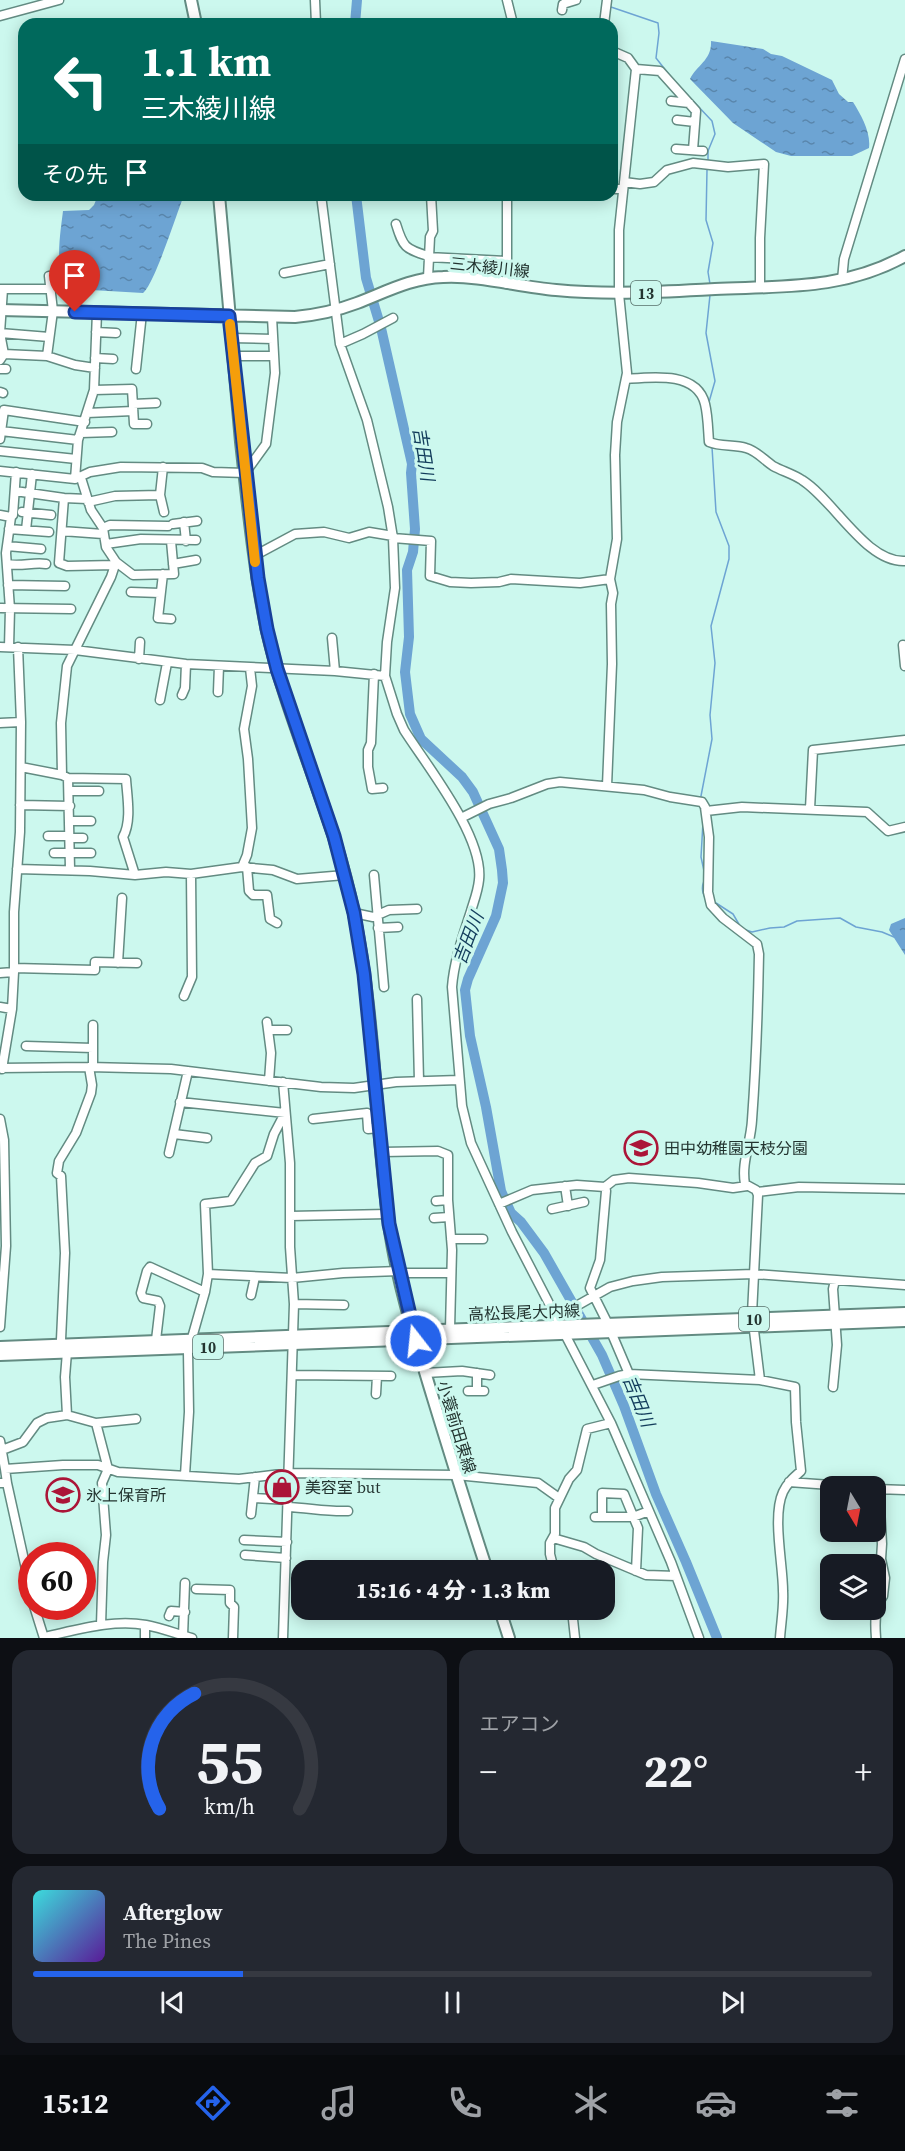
<!DOCTYPE html>
<html lang="ja">
<head>
<meta charset="utf-8">
<style>
	:root { --surface:#171b24; --page:#242831; --text:#f1f3f6; --muted:#9ea1a6; --line:#363941; --accent:#2563eb }
	body { margin:0; font-family:"Source Serif 4","Noto Sans JP",serif; background:var(--page); color:var(--text); height:100vh; display:flex; flex-direction:column; font-size:22px; white-space:nowrap }
	* { box-sizing:border-box; margin:0 }
	p { font-size:20px; color:var(--muted) }
	.icon { flex:none; width:33px; height:33px; fill:none; stroke:currentColor; stroke-width:2; stroke-linecap:round; stroke-linejoin:round }
	.map { position:relative; height:1638px; overflow:hidden }
	.side { display:flex; flex-direction:column; gap:12px; padding:12px; background:#0d0f14; flex:1 }
	.side>* { flex:none }
	.guide { position:absolute; left:18px; top:18px; width:600px; height:183px; border-radius:18px; box-shadow:0 3px 15px #0003; background:#00695c; color:#fff; overflow:hidden }
	.needle { width:39px; rotate:170deg }
	.fabs { position:absolute; left:820px; top:1476px; display:grid; gap:12px }
	.fabs a { display:grid; place-items:center; width:66px; height:66px; border-radius:12px; background:var(--surface); box-shadow:0 3px 15px #0003; font-size:30px }
	.speed { position:absolute; left:18px; top:1542px; display:flex; gap:12px; font-size:30px; font-weight:700; text-align:center }
	.speed>* { display:grid; place-content:center; width:78px; height:78px; border-radius:50%; background:var(--surface); box-shadow:0 3px 15px #0003; line-height:1 }
	.speed .limit { border:9px solid #d22; background:#fff; color:#111 }
	.pin { position:absolute; display:grid; place-items:center; width:51px; height:51px; color:#fff; margin:-62px -26px; border-radius:50% 50% 50% 0; rotate:-45deg; box-shadow:0 0 6px #0007 }
	.pin .icon { rotate:45deg }
	.me { position:absolute; width:66px; margin:-33px; rotate:344deg; stroke-linejoin:round; filter:drop-shadow(0 0 4px #0008) }
	.turn { display:flex; align-items:center; gap:21px; height:126px; padding:0 24px; font-size:27px }
	.turn .icon { width:78px; height:78px; stroke-width:2.5 }
	.turn b { display:block; font-size:42px; line-height:51px }
	.then { display:flex; align-items:center; height:57px; padding:0 24px; background:#0003; gap:12px; font-size:22px }
	.big { font-size:45px; font-weight:800; line-height:1.1 }
	.side .widget { flex:1; display:flex; flex-direction:column; justify-content:center; gap:9px; min-width:0; padding:0 21px; border-radius:18px; background:var(--page) }
	.side .dial { align-items:center; gap:0 }
	.dial svg { height:156px; overflow:visible; fill:none; stroke:var(--line); stroke-width:7; stroke-linecap:round; text-anchor:middle }
	.dial text { fill:var(--text); stroke:none }
	.song { display:flex; align-items:center; gap:18px }
	.cover { width:72px; height:72px; border-radius:9px; background:linear-gradient(135deg,hsl(180 70% 55%),hsl(270 70% 35%)) }
	.played { height:6px; border-radius:3px; background:linear-gradient(90deg,var(--accent) 25%,var(--line) 25%) }
	.keys { display:flex; justify-content:space-around; direction:ltr }
	.heat { display:flex; justify-content:space-between; align-items:center; font-size:33px; direction:ltr }
	.side .tiles { flex:1; display:grid; gap:12px; grid-template-columns:1fr 1fr }
	.widget:last-child { grid-column:span 2 }
	.trip { position:absolute; left:291px; top:1560px; width:324px; height:60px; border-radius:18px; background:var(--surface); box-shadow:0 3px 15px #0003; font-weight:800; line-height:60px; text-align:center }
	.dock { display:flex; height:96px; justify-content:space-around; align-items:center; background:#090b0e; color:var(--muted) }
	.dock .icon { width:42px; height:42px }
	.dock .selected { color:var(--accent) }
	.dock b { font-size:27px; color:var(--text) }
	.map>svg:first-child { display:block }
</style>
</head>
<body>
<div class="map">
<svg width="905" height="1638" viewBox="0 0 905 1638">
	<defs>
		<pattern id="water-ripples" width="26" height="14" patternUnits="userSpaceOnUse" patternTransform="scale(1.5)"><rect width="26" height="14" fill="#6da4d3"/><path d="M2 4q2-2 4 0t4 0M15 11q2-2 4 0t4 0" fill="none" stroke="#5986ac"/></pattern>
	</defs>
	<rect width="100%" height="100%" fill="#ccf8ee"/>
	<!-- water -->
	<path fill="url(#water-ripples)" d="M711 41 763 49 771 54 782 56 832 80 839 94 848 102H853C861 115 871 132 869 148L852 156H791L776 152 733 123 690 79C697 65 712 60 711 41Z
		M98 195H184C177 213 154 285 143 293L74 289C51 283 61 229 63 211L89 210 94 205Z
		M905 918V955L889 930 891 924Z"/>
	<g fill="none" stroke-linecap="round" stroke-linejoin="round">
		<!-- stream -->
		<path stroke="#6da4d3" stroke-width="1.5" d="M611 7 658 23 659 33 656 58 671 77
			M678 85 712 121 715 134 708 151V161
			M707 170 706 220 713 243 708 272 710 284
			M709 402 715 381 706 333 710 295
			M701 796 712 739 710 715 715 663 711 626 729 559V546L716 512 712 447
			M703 822 701 857 704 871
			M704 881C701 888 702 893 706 899
			M716 903 733 914 740 926
			M746 930 752 932 770 928 784 927 797 921 840 918 856 927 882 932 894 937"/>
		<!-- river -->
		<path stroke="#6da4d3" stroke-width="10" d="M355 24 357 0
			M356 195 366 278 381 328 412 464 411 473 415 529 413 552 407 570 409 637 405 672 410 714 421 739 462 777 473 792 499 849 502 870 503 883 496 916 468 979 465 990 470 1036 486 1107 501 1191 511 1213 521 1222 544 1253 602 1355 624 1406 656 1494 686 1562 717 1638"/>
		<!-- minor casing -->
		<g stroke="#638b82" stroke-width="11">
			<path id="minor" d="M315 0 316 24
				M507 0 513 24
				M562 10 563 4 576 0
				M0 16 59 0
				M604 24 607 0
				M636 69 660 71 696 111 693 150
				M671 101 689 103
				M677 120 695 122
				M676 149 703 151
				M624 182 640 184 654 182 667 170 693 163 728 167 764 164 760 238V287
				M612 189H623
				M321 195 340 344 367 420 388 507 393 538 395 588 387 642 385 676 397 714 404 730C427 766 484 837 479 880 478 891 474 901 471 911 463 936 454 961 452 987L462 1106 471 1143 512 1232 611 1423 671 1562 699 1638
				M507 195V284
				M396 224C403 247 405 249 428 256
				M428 257 506 261
				M284 273 330 264
				M428 278 430 237 433 231 431 195
				M842 280 844 259 905 59
				M0 289H50
				M96 332 116 333
				M0 333 49 337
				M231 338 273 339
				M340 344 363 334 393 318
				M4 354 47 356 75 365 95 368
				M47 356 53 311 49 276
				M233 356H273
				M95 358 113 359
				M0 360 4 354 0 333 3 289
				M0 369H6
				M136 369 142 313
				M626 379C652 377 697 371 705 404 708 416 708 430 709 442 721 447 734 444 746 448 757 451 764 460 773 466 782 471 793 474 802 480 834 500 866 563 905 561
				M94 390 132 389 134 424H147
				M0 392 3 393
				M133 404 156 403
				M87 413 133 411
				M1 431 78 440
				M81 433 112 432
				M0 439 4 410 85 422
				M0 451 76 459
				M163 467 160 495 164 512
				M0 471 75 479 90 472 121 467 202 468 213 472 245 473 266 444 275 373 272 317
				M81 478 91 510 103 528 106 547 116 562 111 577 67 666 61 723 62 775 68 778 126 779C127 796 132 821 123 837L135 875
				M75 479 78 440 94 390 97 312
				M15 491 64 498 87 499
				M64 498 59 563 67 566 115 565
				M88 502 115 496 160 495
				M22 512 51 515
				M0 515 11 517
				M184 522 186 541
				M173 524 197 521
				M103 528 110 525 168 526
				M9 529 49 532
				M26 530 32 474
				M62 531 103 534
				M393 538 431 541 430 576 450 582 471 583 499 582 511 579 580 583 610 579
				M106 544 141 539 196 540
				M7 546 41 549
				M254 556 295 534 324 532 349 538 369 532 393 536
				M116 562 133 575 174 574 171 541
				M7 564C20 567 33 562 46 564
				M173 564 196 560
				M163 574 158 618 171 619
				M8 585 65 586
				M131 592 160 593
				M0 608 71 609
				M332 638 335 671
				M903 645 905 666
				M0 647 75 650 186 664 335 671 385 676
				M9 647 10 609 6 553 11 517 13 515 16 472
				M139 659 140 642
				M374 674 371 743 368 750V767L372 789 383 788
				M218 692 219 666
				M182 695 185 688 186 664
				M160 700 167 663
				M0 723 21 722
				M21 767 62 775
				M68 778 70 869
				M607 786 612 664 611 604 613 593 610 579 617 539 615 455 617 422 627 373 619 294V230L636 69 628 58 612 51
				M70 791H99
				M20 805 70 806
				M810 809 813 750 905 740
				M706 811 742 807 867 812 888 831 905 827
				M461 818 489 804 511 798 547 784 560 782 644 790 670 797 702 802 705 807 709 837 708 892 711 905 723 918 757 944 759 954C758 1010 756 1065 752 1120 751 1142 741 1163 745 1184L756 1190 758 1195 752 1314 760 1380
				M70 821H91
				M48 836H70
				M70 838H83
				M54 853H91
				M242 867 247 855 252 828 248 759 244 729 252 686 250 668
				M247 867 249 891 253 895H267L270 919 277 923
				M17 869 90 871 135 875 166 872 191 874 242 867 273 870 297 879 345 875
				M374 875 384 987
				M354 913 373 917 389 910 417 909
				M378 928 398 927
				M118 963 122 898
				M14 968 95 970V962L137 963
				M0 973 14 972
				M184 996 192 977 191 874
				M417 999 419 1081
				M0 1007 12 1009
				M267 1022 271 1053 269 1081
				M93 1025V1067
				M268 1030H287
				M26 1046 93 1048
				M89 1067 92 1085 91 1093 76 1133 59 1161 57 1173 61 1176 65 1253 61 1340 67 1352 65 1377 67 1415 96 1423 108 1469 102 1483 106 1535 103 1562 101 1625
				M0 1068 89 1067 171 1069 321 1087 354 1088 396 1082 459 1080
				M2 1069 12 1009 14 972V912L20 832 21 722 18 647
				M180 1102 285 1113 274 1134 267 1156 255 1163 231 1201 205 1204 208 1274
				M0 1119 4 1140 6 1246 0 1327
				M313 1119 367 1113 368 1129 380 1128
				M174 1134 207 1138
				M382 1152 438 1151 448 1155V1200L452 1250 450 1329
				M169 1153 188 1071
				M565 1186 568 1206
				M605 1187 606 1191 600 1260 590 1288 606 1320 629 1374
				M757 1192 799 1187 905 1189
				M436 1201 448 1200
				M499 1204 532 1190 577 1185 605 1187 614 1180 629 1178 698 1183 733 1188 747 1186
				M552 1209 584 1202
				M290 1216 388 1214
				M434 1218 449 1217
				M451 1239H483
				M399 1273H451
				M251 1295 255 1277
				M294 1304 344 1305
				M557 1317 610 1287 633 1281 662 1277 754 1274 905 1285
				M156 1340 160 1306 158 1301 143 1298 141 1293 147 1271 150 1267 205 1292
				M425 1373 462 1371 490 1375
				M477 1373V1391
				M292 1375 391 1376
				M593 1385 619 1376 629 1374 760 1380 795 1387 796 1422 801 1471C794 1477 787 1483 783 1492 772 1516 783 1564 783 1591 784 1606 781 1623 780 1638
				M833 1387 837 1345 833 1289 835 1280
				M468 1391H484
				M376 1394 377 1376
				M96 1423 136 1419
				M0 1441 5 1469
				M2 1450 23 1442 37 1423 47 1418 67 1415
				M185 1475 189 1412 188 1352 205 1292 208 1274 292 1278 343 1273 399 1271
				M789 1482 844 1486
				M0 1483H7L5 1469 63 1465H98L118 1472 239 1479 289 1473 456 1475 538 1483 559 1498
				M7 1483 32 1596
				M876 1489 905 1490
				M253 1498 288 1500
				M288 1507C309 1508 328 1512 348 1511
				M251 1514 255 1477
				M595 1517H633L649 1511
				M602 1517V1493L624 1494 638 1528 636 1571
				M553 1538 584 1547 596 1554 646 1575 676 1576
				M244 1540 287 1542
				M245 1555 286 1558
				M554 1570 550 1554V1543L555 1534V1508L569 1479 577 1470 587 1429 611 1423
				M196 1589 230 1590V1603L234 1607 233 1638
				M34 1606 44 1638
				M572 1610 575 1638
				M169 1616 171 1611 185 1612
				M183 1636 185 1583
				M44 1637C77 1630 112 1619 146 1625 162 1628 177 1634 192 1638
				M145 1638V1625
				M283 1638 294 1304 290 1247V1163L283 1082
				M876 1638C875 1625 874 1606 883 1596L885 1578 881 1559 882 1544 879 1490"/>
		</g>
		<!-- major casing -->
		<g stroke="#638b82" stroke-width="14">
			<path id="major" d="M191 0 196 24
				M219 195C226 277 233 359 241 442 248 505 254 569 267 631 289 727 335 817 354 914 375 1016 375 1121 389 1224 397 1282 415 1339 432 1395 450 1454 468 1512 487 1570
				M0 310 295 317C316 315 336 311 357 303 386 292 411 278 443 277 480 275 519 287 556 290 609 295 662 292 715 289 783 286 844 290 905 256
				M0 1347C302 1334 603 1325 905 1313
				M0 1355 905 1321
				M500 1610 509 1638"/>
		</g>
		<!-- minor -->
		<use href="#minor" stroke="#fff" stroke-width="8"/>
		<!-- major -->
		<use href="#major" stroke="#fff" stroke-width="10"/>
	</g>
	<g fill="none" stroke-linecap="round" stroke-linejoin="round">
		<!-- route casing -->
		<g stroke="#184099" stroke-width="15">
			<path id="route" d="M75 312 229 316 258 578 267 629 277 669 334 836 354 913 364 974 389 1224 416 1341"/>
		</g>
		<!-- route -->
		<use href="#route" stroke="#2563eb" stroke-width="10"/>
		<!-- slow -->
		<path stroke="#f59e0b" stroke-width="10" d="M230 324 255 562"/>
	</g>
	<!-- icons -->
	<defs>
		<g id="school-ring" transform="scale(1.725)"><circle r="9.5" fill="#ccf8ee" stroke="#ab1538" stroke-width="1.5"/><path d="M0-5L7-2L0 1L-7-2ZM-4 1L0 2.5L4 1V4Q0 6-4 4Z" fill="#ab1538"/></g>
		<g id="shop-ring" transform="scale(1.725)"><circle r="9.5" fill="#ccf8ee" stroke="#ab1538" stroke-width="1.5"/><path d="M-5-2.5h2.3a2.7 3.5 0 0 1 5.4 0H5L5.5 6h-11ZM-1.5-2.5h3a1.5 2.3 0 0 0-3 0Z" fill="#ab1538"/></g>
	</defs>
	<g fill-rule="evenodd">
		<use href="#school-ring" x="641" y="1148"/>
		<use href="#shop-ring" x="282" y="1487"/>
		<use href="#school-ring" x="63" y="1495"/>
	</g>
	<g text-anchor="middle" dominant-baseline="central" stroke-width="6" stroke-linejoin="round" paint-order="stroke">
		<!-- shield labels -->
		<g fill="#ccf8ee" stroke="#566f69" stroke-width="1.5">
			<rect x="631" y="281" width="30" height="24" rx="4.5"/>
			<rect x="739" y="1307" width="30" height="24" rx="4.5"/>
			<rect x="193" y="1335" width="30" height="24" rx="4.5"/>
		</g>
		<g font-size="15" font-weight="bold" fill="#233430">
			<text x="646" y="293">13</text>
			<text x="754" y="1319">10</text>
			<text x="208" y="1347">10</text>
		</g>
		<!-- street labels -->
		<g font-size="16" fill="#233430" stroke="#ccf8ee">
			<text transform="translate(490 267) rotate(6)">三木綾川線</text>
			<text transform="translate(524 1312) rotate(-2)">高松長尾大内線</text>
			<text transform="translate(457 1427) rotate(73)">小蓑前田東線</text>
		</g>
		<!-- poi labels -->
		<g font-size="16" fill="#233430" stroke="#ccf8ee" text-anchor="start">
			<text x="664" y="1148">田中幼稚園天枝分園</text>
			<text x="305" y="1487">美容室 but</text>
			<text x="86" y="1495">氷上保育所</text>
		</g>
		<!-- water labels -->
		<g font-size="18" font-style="italic" fill="#123c5b" stroke="#ccf8ee">
			<text transform="translate(424 454) rotate(81)">吉田川</text>
			<text transform="translate(468 938) rotate(-69)">吉田川</text>
			<text transform="translate(639 1401) rotate(68)">吉田川</text>
		</g>
	</g>
</svg>
<div class="fabs">
<a><svg class="needle" viewBox="-14 -14 28 28"><path d="M0-13l5 13h-10z" fill="#e53935"/><path d="M0 13l5-13h-10z" fill="#9ea1a6"/></svg></a>
<a><svg class="icon" aria-label="layers" viewBox="0 0 24 24"><path d="M12 4l9 5-9 5-9-5zM3 14l9 5 9-5"/></svg></a>
</div>
<div class="speed"><div class="limit">60</div></div>
<div class="pin" style="left:75px;top:312px;background:#d93025"><svg class="icon" aria-label="arrive" viewBox="0 0 24 24"><path d="M6 21V4h12l-3 4 3 4H6"/></svg></div>
<svg class="me" style="left:416px;top:1341px" viewBox="-20 -20 40 40"><circle r="17" fill="#2563eb" stroke="#fff" stroke-width="3"/><path d="M0-11L8 9 0 5-8 9z" fill="#fff"/></svg>
<div class="trip">15:16 · 4 分 · 1.3 km</div>
<div class="guide">
<div class="turn"><svg class="icon" aria-label="left" viewBox="0 0 24 24"><path d="M17 20v-9H6M10 6l-5 5 5 5"/></svg><div><b>1.1 km</b>三木綾川線</div></div>
<div class="then">その先<svg class="icon" aria-label="arrive" viewBox="0 0 24 24"><path d="M6 21V4h12l-3 4 3 4H6"/></svg></div>
</div>
</div>
<section class="side">
<div class="tiles">
<div class="widget dial"><svg viewBox="0 0 100 80">
<path d="M14 69A42 42 0 1 1 86 69"/>
<path d="M14 69A42 42 0 0 1 32 10" stroke="#2563eb"/>
<text x="50" y="56" font-size="32" font-weight="700">55</text>
<text x="50" y="72" font-size="11">km/h</text>
</svg></div>
<div class="widget"><p>エアコン</p>
<div class="heat"><a>−</a><b class="big">22°</b><a>+</a></div>
</div>
<div class="widget">
<div class="song"><i class="cover"></i><div><b>Afterglow</b><p>The Pines</p></div></div>
<div class="played"></div>
<div class="keys"><svg class="icon" aria-label="previous" viewBox="0 0 24 24"><path d="M18 5L8 12l10 7zM5 5v14"/></svg><svg class="icon" aria-label="pause" viewBox="0 0 24 24"><path d="M8 5v14M16 5v14"/></svg><svg class="icon" aria-label="next" viewBox="0 0 24 24"><path d="M6 5l10 7-10 7zM19 5v14"/></svg></div>
</div>
</div>
</section>
<nav class="dock">
<b>15:12</b>
<svg class="icon selected" aria-label="directions" viewBox="0 0 24 24"><path d="M12 3l9 9-9 9-9-9zM9 14v-3h6M13 9l2 2-2 2"/></svg>
<svg class="icon" aria-label="music" viewBox="0 0 24 24"><path d="M9 18V5l10-2v13"/><circle cx="6" cy="18" r="3"/><circle cx="16" cy="16" r="3"/></svg>
<svg class="icon" aria-label="phone" viewBox="0 0 24 24"><path d="M5 4h4l2 5-3 2q2 4 5 5l2-3 5 2v4C11 20 4 13 5 4z"/></svg>
<svg class="icon" aria-label="climate" viewBox="0 0 24 24"><path d="M12 3v18M4 7l16 10M4 17L20 7"/></svg>
<svg class="icon" aria-label="car" viewBox="0 0 24 24"><path d="M5 17H2v-5l4-1 3-4h7l3 4 3 1v5h-3M9 17h6M6 11h13"/><circle cx="7" cy="17" r="2"/><circle cx="17" cy="17" r="2"/></svg>
<svg class="icon" aria-label="filters" viewBox="0 0 24 24"><path d="M4 7h16M4 17h16"/><circle cx="9" cy="7" r="2"/><circle cx="15" cy="17" r="2"/></svg>
</nav>
</body>
</html>
